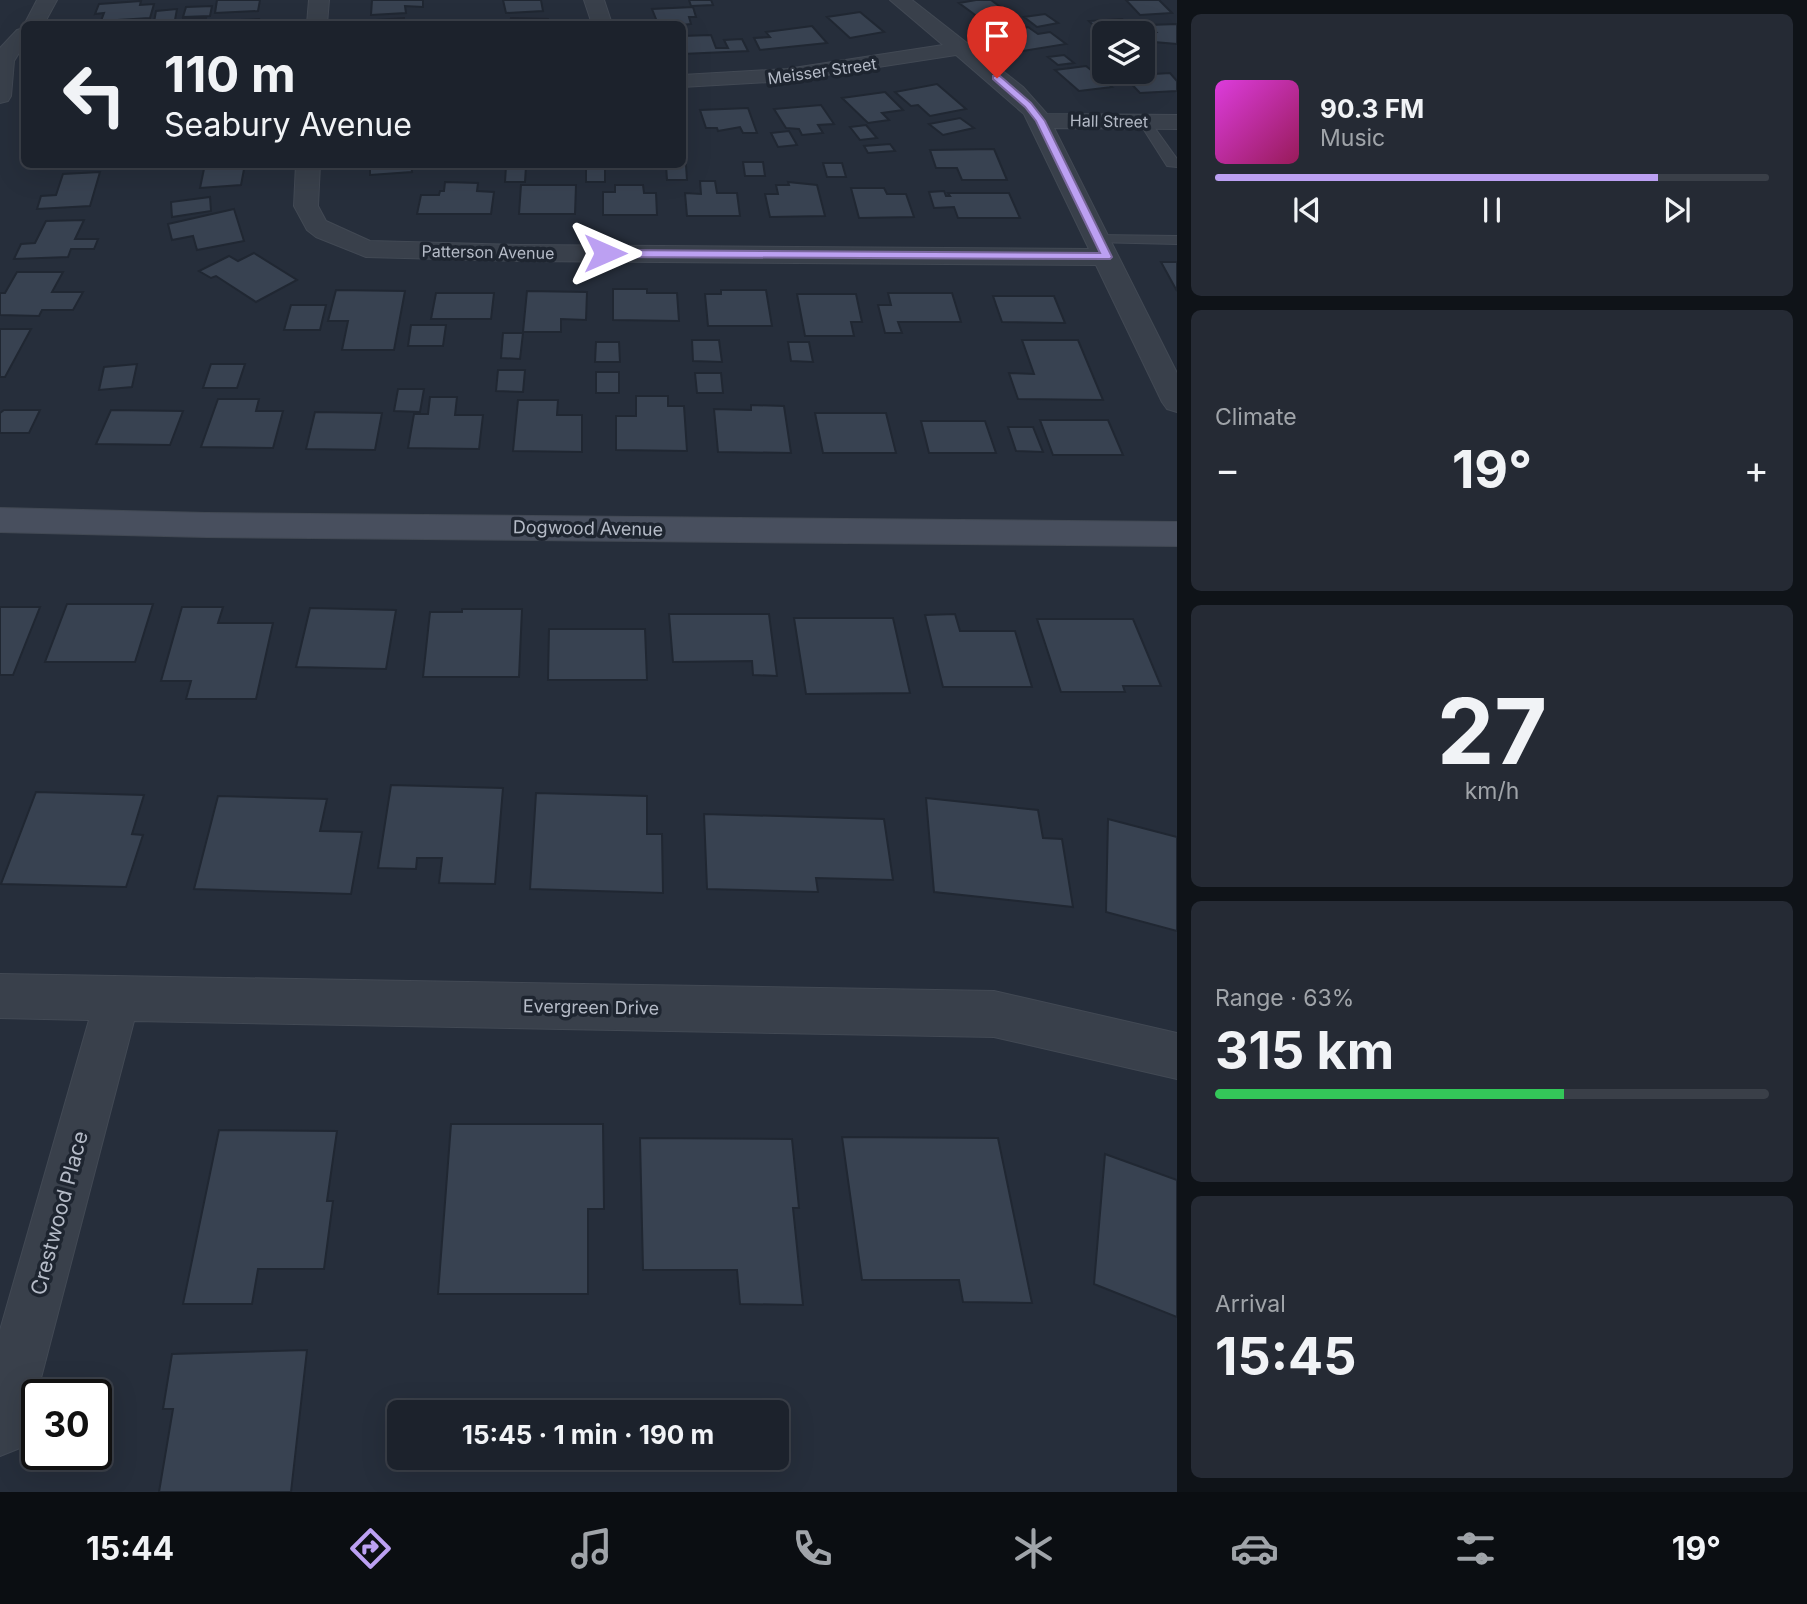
<!DOCTYPE html>
<html lang="en">
<head>
<meta charset="utf-8">
<style>
	:root { --surface:#1c222c; --page:#252a34; --text:#f1f3f6; --muted:#a0a4a9; --line:#3a3f48; --accent:#bca0f2 }
	body { margin:0; font-family:Inter,sans-serif; background:var(--page); color:var(--text); height:100vh; display:flex; flex-direction:column; font-size:26px; white-space:nowrap }
	* { box-sizing:border-box; margin:0 }
	p { font-size:23px; color:var(--muted) }
	.icon { flex:none; width:38px; height:38px; fill:none; stroke:currentColor; stroke-width:2; stroke-linecap:round; stroke-linejoin:round }
	.map { position:relative; flex:1; overflow:hidden }
	.details { display:flex; flex-direction:column; gap:14px; padding:14px; background:#0f1318; width:630px }
	.details>* { flex:none }
	.hud { position:absolute; left:21px; top:21px; width:665px; height:147px; border-radius:10px; box-shadow:0 7px 28px #0002,0 0 0 2px var(--line); background:#1c222c; color:var(--text); overflow:hidden }
	.tools { position:absolute; left:1092px; top:21px; display:grid; gap:14px }
	.tools a { display:grid; place-items:center; width:63px; height:63px; border-radius:10px; background:var(--surface); box-shadow:0 7px 28px #0002,0 0 0 2px var(--line); font-size:35px }
	.speed { position:absolute; left:21px; top:1379px; display:flex; gap:14px; font-size:35px; font-weight:700; text-align:center }
	.speed>* { display:grid; place-content:center; width:91px; height:91px; border-radius:50%; background:var(--surface); box-shadow:0 7px 28px #0002,0 0 0 2px var(--line); line-height:1 }
	.speed .limit { border:4px solid #111; border-radius:10px; background:#fff; color:#111 }
	.pin { position:absolute; display:grid; place-items:center; width:60px; height:60px; color:#fff; margin:-72px -30px; border-radius:50% 50% 50% 0; rotate:-45deg; box-shadow:0 0 7px #0007 }
	.pin .icon { rotate:45deg }
	.me { position:absolute; width:77px; margin:-38px; rotate:90deg; stroke-linejoin:round; filter:drop-shadow(0 0 5px #0008) }
	.turn { display:flex; align-items:center; gap:24px; height:147px; padding:0 28px; font-size:32px }
	.turn .icon { width:91px; height:91px; stroke-width:2.5 }
	.turn b { display:block; font-size:49px; line-height:60px }
	.big { font-size:52px; font-weight:700; line-height:1.1 }
	.details .tile { flex:1; display:flex; flex-direction:column; justify-content:center; gap:10px; min-width:0; padding:0 24px; border-radius:10px; background:var(--page) }
	.details .dial { align-items:center; gap:0 }
	.dial b { font-size:91px; line-height:1 }
	.song { display:flex; align-items:center; gap:21px }
	.cover { width:84px; height:84px; border-radius:10px; background:linear-gradient(135deg,hsl(300 70% 55%),hsl(330 70% 35%)) }
	.played { height:7px; border-radius:4px; background:linear-gradient(90deg,var(--accent) 80%,var(--line) 80%) }
	.keys { display:flex; justify-content:space-around; direction:ltr }
	.heat { display:flex; justify-content:space-between; align-items:center; font-size:38px; direction:ltr }
	.charge { height:10px; border-radius:5px; background:linear-gradient(90deg,#34c759 63%,var(--line) 0) }
	.trip { position:absolute; left:387px; top:1400px; width:402px; height:70px; border-radius:10px; background:var(--surface); box-shadow:0 7px 28px #0002,0 0 0 2px var(--line); font-weight:700; line-height:70px; text-align:center }
	.dock { display:flex; height:112px; justify-content:space-around; align-items:center; background:#0b0e12; color:var(--muted) }
	.dock .icon { width:49px; height:49px }
	.dock .on { color:var(--accent) }
	.dock b { font-size:32px; color:var(--text) }
	main { display:flex; flex:1; min-height:0 }
	.map>svg:first-child { display:block }
</style>
</head>
<body>
<main>
<div class="map">
<svg width="1177" height="1492" viewBox="0 0 1177 1492">
	<rect width="100%" height="100%" fill="#262e3b"/>
	<!-- building -->
	<path fill="#384251" stroke="#202732" stroke-width="2" d="M217 0H260L258 11 215 13Z
		M372 0H423V7L405 6 406 13 371 15Z
		M503 0H541L543 11 506 13Z
		M689 0H711L713 5 691 6Z
		M976 0H991L1011 15 982 20 959 3Z
		M1126 0H1159L1172 13 1140 15Z
		M141 1 140 5 154 4 150 18 101 21 104 13 95 14 99 4Z
		M212 6 210 16 183 17 186 7Z
		M693 7 696 17H689L691 24 682 25 658 24 652 9Z
		M177 9 175 20 154 22 156 11Z
		M860 12 884 32 850 38 827 17Z
		M1045 14 1058 23 1037 27 1024 17Z
		M206 18 204 24H181L183 19Z
		M404 18V24H377V20Z
		M511 18 548 19V24H510Z
		M259 19 258 24H221V21Z
		M1122 19 1129 26 1105 28 1102 25H1093L1089 21Z
		M1177 24V44L1154 42 1145 32H1156L1149 25Z
		M812 26 827 43 760 50 754 38 770 37 766 32Z
		M1028 27 1038 34 1050 32 1066 44 1023 51 999 32Z
		M711 35 716 48H728L724 40 742 39 748 51 682 54V36Z
		M1064 55 1074 63 1058 65 1048 57Z
		M1086 66 1112 87 1079 91 1055 70Z
		M1143 69 1150 70 1154 74 1170 73 1177 81V91L1140 93 1120 72H1143Z
		M937 84 966 109 930 116 918 105 911 106 895 92Z
		M885 92 903 110 882 113 889 120 868 123 842 98Z
		M821 105 834 124 818 125 823 133 802 135 799 129 786 128 774 109Z
		M748 108 757 133H743L740 127 718 131 717 128H706L700 110Z
		M960 118 974 128 943 135 929 124Z
		M866 125 877 138 860 140 850 127Z
		M789 131 797 145 778 147 771 133Z
		M890 144 895 151 868 153 864 146Z
		M994 149 1007 180H962L957 168H936L930 150Z
		M743 162H763L765 176H745Z
		M823 163H842L846 177H827Z
		M205 164H245L241 185 200 188Z
		M370 164H411L412 172 370 175Z
		M509 164 526 166 525 182H505L506 166Z
		M666 165H686L687 180H667Z
		M586 169H605V182H586Z
		M100 172 90 206 37 209 41 196 56 195 63 174Z
		M700 181H715L717 193H737L740 216H687L685 193 701 194Z
		M445 182 478 183 477 191 494 192 491 214H417L421 195H439L440 191H444Z
		M788 182 817 185 825 216 770 217 765 194H778L776 185H789Z
		M521 185H576L575 214H519Z
		M615 185H643L644 193H656L657 215H603V192H615Z
		M851 188H884L887 194H906L914 217 859 218Z
		M944 191 946 196H950L948 193H1009L1020 218H958L954 207 934 208 929 192Z
		M210 197 211 211 172 217 171 202Z
		M234 209 244 241 197 250 193 236 172 240 168 224Z
		M84 220 75 239H98L94 249H71L68 257 14 259 21 244 35 243 46 221Z
		M254 253 297 280 256 302 216 276 211 278 199 271 229 256 238 261Z
		M1161 262H1177V291Z
		M17 272H63L52 292H83L73 310H42L39 316 0 315V293H5Z
		M613 289H647V293H677L679 321 613 320Z
		M336 290 405 291 394 350H342L348 321H328Z
		M721 290H766L772 326H708L705 294H721Z
		M527 291 587 292 586 320 561 319V332H523Z
		M436 293H494L491 319H431Z
		M888 293H952L961 322H898L902 333H885L878 305H891Z
		M797 294H856L862 322H851L854 336H805Z
		M993 296H1054L1065 323 1002 322Z
		M291 305H326L320 330H284Z
		M411 325H446L443 346H408Z
		M0 329H31L5 377H0Z
		M503 333H523L520 359 501 358Z
		M692 340H719L722 362 693 361Z
		M1022 340H1078L1103 400 1018 399 1009 373 1034 374Z
		M596 342H619L620 362H595Z
		M788 342H809L813 362 791 361Z
		M137 364 132 387 99 390 104 367Z
		M211 364H245L237 388H203Z
		M498 370H525L523 392 496 391Z
		M596 372H619V393H596Z
		M695 373H721L723 393H697Z
		M398 389H424L420 412 394 411Z
		M636 396H668V406H684L687 451 616 450V416H636Z
		M430 397H457L455 415H483L479 449 408 448 414 414H428Z
		M218 399H259L256 411H283L273 448 201 447Z
		M518 400H558L557 415H582V452L513 451Z
		M751 405 784 406 791 453 718 452 714 409 751 410Z
		M4 410H40L29 433H0V413Z
		M111 410 183 411 170 445 96 444Z
		M315 412 382 413 375 450 306 449Z
		M815 413H886L896 453H823Z
		M1040 420H1108L1123 455H1053Z
		M921 421H985L996 453H929Z
		M1008 427H1033L1043 452 1016 451Z
		M67 604H153L135 662H45Z
		M0 607H40L13 675H0Z
		M182 607H223L218 623H273L256 699H186L191 681H161Z
		M310 608 396 610 386 669 296 667Z
		M462 609H522L519 677H423L430 612H462Z
		M669 614H769L777 676 753 675 752 661 673 662Z
		M955 614 960 631H1015L1032 687H943L925 615Z
		M794 618H893L910 693 806 694Z
		M1037 619H1133L1161 686H1123L1125 692H1061Z
		M549 629H645L647 680H548Z
		M391 785 503 788 495 884 439 883 442 858H417L416 869 378 868Z
		M36 792 144 795 132 834 143 835 126 887 1 884Z
		M536 793 647 796V834H662L663 893 530 889Z
		M218 796 327 799 320 831 362 832 351 894 194 889Z
		M926 798 1038 810 1043 838 1062 839 1073 907 934 892Z
		M704 814 884 819 893 880 816 878 818 892 707 889Z
		M1108 819 1177 837V931L1106 912Z
		M451 1124H603L604 1209H588V1294H438Z
		M219 1130 337 1131 327 1201H333L324 1269H258L252 1304H183Z
		M842 1137 998 1138 1032 1303 963 1302 959 1280H862Z
		M640 1138 792 1139 799 1208H793L803 1305 740 1304 737 1270H643Z
		M1105 1154 1177 1180V1317L1094 1284Z
		M307 1350 291 1492H159L173 1409H163L172 1354Z"/>
	<g fill="none" stroke-linecap="round" stroke-linejoin="round">
		<!-- lane casing -->
		<g stroke="#424954" stroke-width="2">
			<path id="lane" d="M1141 120H1149L1177 159V167L1167 166 1139 122Z
				M1098 235 1177 236V244L1093 242V236Z"/>
		</g>
		<!-- street casing -->
		<g stroke="#424954" stroke-width="2">
			<path id="street" d="M37 0H57L44 24 24 25Z
				M309 0H329L327 24H307Z
				M584 0H604L612 24H592Z
				M890 0H912L1023 87 1047 114 1177 115V129L1054 128 1177 373V412L1167 409 1162 402 1096 265 521 261 366 257 316 237 307 230 294 206 296 164H320L318 206 326 221 370 241 521 245 1089 249 1024 114 956 55 787 81 682 87V75L787 69 943 45Z
				M24 28V45L14 61 11 96 8 101 0 103V48L17 30Z
				M0 974 994 991 1177 1033V1079L994 1037 134 1021 28 1428 20 1448 0 1456V1330L89 1020 0 1018Z"/>
		</g>
		<!-- secondary casing -->
		<g stroke="#424954" stroke-width="2">
			<path id="secondary" d="M0 508 206 513 1177 522V546L206 537 0 532Z"/>
		</g>
		<!-- lane -->
		<use href="#lane" fill="#39404b" fill-rule="evenodd"/>
		<!-- street -->
		<use href="#street" fill="#39404b" fill-rule="evenodd"/>
		<!-- secondary -->
		<use href="#secondary" fill="#484f5e" fill-rule="evenodd"/>
	</g>
	<!-- route -->
	<path fill="#bca0f2" stroke="#7a689d" stroke-width="2" d="M993 76H1000L1031 103 1045 121 1112 257 1110 259 605 257 600 253 605 250 1100 253 1036 121 1025 107 993 79Z"/>
	<g text-anchor="middle" dominant-baseline="central" stroke-width="7" stroke-linejoin="round" paint-order="stroke">
		<!-- far-street labels -->
		<g font-size="16" fill="#b5bbc7" stroke="#1e2530">
			<text transform="translate(822 71) rotate(-8)">Meisser Street</text>
			<text transform="translate(1109 121) rotate(1)">Hall Street</text>
			<text transform="translate(488 252) rotate(1)">Patterson Avenue</text>
		</g>
		<!-- street labels -->
		<g font-size="18" fill="#b5bbc7" stroke="#1e2530">
			<text transform="translate(588 528) rotate(1)">Dogwood Avenue</text>
			<text transform="translate(591 1007) rotate(1)">Evergreen Drive</text>
		</g>
		<!-- near-street labels -->
		<g font-size="21" fill="#b5bbc7" stroke="#1e2530">
			<text transform="translate(59 1213) rotate(-75)">Crestwood Place</text>
		</g>
	</g>
</svg>
<div class="tools">
<a><svg class="icon" aria-label="layers" viewBox="0 0 24 24"><path d="M12 4l9 5-9 5-9-5zM3 14l9 5 9-5"/></svg></a>
</div>
<div class="speed"><div class="limit">30</div></div>
<div class="pin" style="left:997px;top:78px;background:#d93025"><svg class="icon" aria-label="arrive" viewBox="0 0 24 24"><path d="M6 21V4h12l-3 4 3 4H6"/></svg></div>
<svg class="me" style="left:605px;top:253px" viewBox="-20 -20 40 40"><path d="M0-17L14 15 0 8-14 15z" fill="#bca0f2" stroke="#fff" stroke-width="4"/></svg>
<div class="trip">15:45 · 1 min · 190 m</div>
<div class="hud">
<div class="turn"><svg class="icon" aria-label="left" viewBox="0 0 24 24"><path d="M17 20v-9H6M10 6l-5 5 5 5"/></svg><div><b>110 m</b>Seabury Avenue</div></div>
</div>
</div>
<section class="details">
<div class="tile">
<div class="song"><i class="cover"></i><div><b>90.3 FM</b><p>Music</p></div></div>
<div class="played"></div>
<div class="keys"><svg class="icon" aria-label="previous" viewBox="0 0 24 24"><path d="M18 5L8 12l10 7zM5 5v14"/></svg><svg class="icon" aria-label="pause" viewBox="0 0 24 24"><path d="M8 5v14M16 5v14"/></svg><svg class="icon" aria-label="next" viewBox="0 0 24 24"><path d="M6 5l10 7-10 7zM19 5v14"/></svg></div>
</div>
<div class="tile"><p>Climate</p>
<div class="heat"><a>−</a><b class="big">19°</b><a>+</a></div>
</div>
<div class="tile dial"><b>27</b><p>km/h</p></div>
<div class="tile"><p>Range · 63%</p><b class="big">315 km</b><div class="charge"></div></div>
<div class="tile"><p>Arrival</p><b class="big">15:45</b></div>
</section>
</main>
<nav class="dock">
<b>15:44</b>
<svg class="icon on" aria-label="directions" viewBox="0 0 24 24"><path d="M12 3l9 9-9 9-9-9zM9 14v-3h6M13 9l2 2-2 2"/></svg>
<svg class="icon" aria-label="music" viewBox="0 0 24 24"><path d="M9 18V5l10-2v13"/><circle cx="6" cy="18" r="3"/><circle cx="16" cy="16" r="3"/></svg>
<svg class="icon" aria-label="phone" viewBox="0 0 24 24"><path d="M5 4h4l2 5-3 2q2 4 5 5l2-3 5 2v4C11 20 4 13 5 4z"/></svg>
<svg class="icon" aria-label="climate" viewBox="0 0 24 24"><path d="M12 3v18M4 7l16 10M4 17L20 7"/></svg>
<svg class="icon" aria-label="car" viewBox="0 0 24 24"><path d="M5 17H2v-5l4-1 3-4h7l3 4 3 1v5h-3M9 17h6M6 11h13"/><circle cx="7" cy="17" r="2"/><circle cx="17" cy="17" r="2"/></svg>
<svg class="icon" aria-label="filters" viewBox="0 0 24 24"><path d="M4 7h16M4 17h16"/><circle cx="9" cy="7" r="2"/><circle cx="15" cy="17" r="2"/></svg>
<b>19°</b>
</nav>
</body>
</html>
